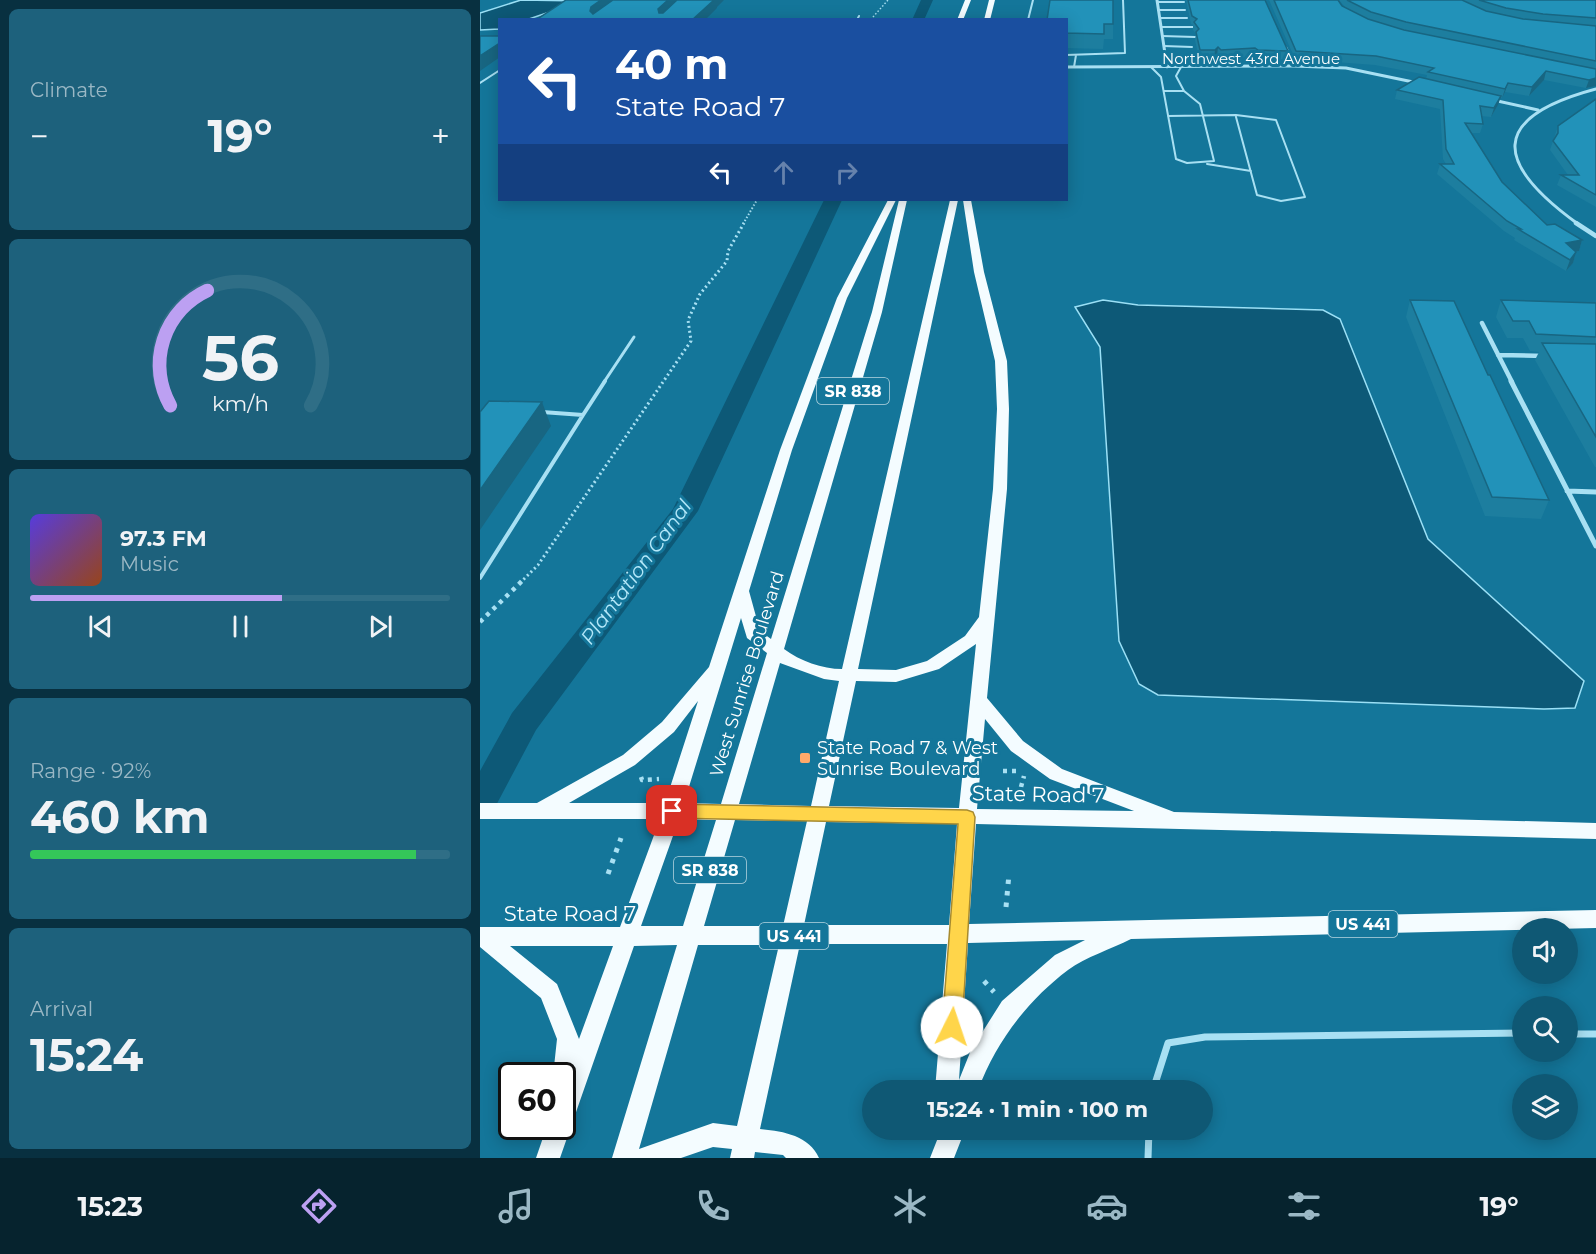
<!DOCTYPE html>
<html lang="en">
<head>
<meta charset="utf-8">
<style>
	:root { --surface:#0f5874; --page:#1d617c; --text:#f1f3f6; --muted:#9bb8c5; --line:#2f6e86; --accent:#bca0f2 }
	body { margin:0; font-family:Montserrat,sans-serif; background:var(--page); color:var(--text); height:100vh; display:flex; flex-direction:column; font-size:22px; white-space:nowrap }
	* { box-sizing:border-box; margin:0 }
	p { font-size:20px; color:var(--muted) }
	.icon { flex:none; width:33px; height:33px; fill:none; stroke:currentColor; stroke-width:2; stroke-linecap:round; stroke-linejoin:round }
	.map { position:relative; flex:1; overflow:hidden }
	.side { display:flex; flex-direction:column; gap:9px; padding:9px; background:#083040; width:480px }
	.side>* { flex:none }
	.guide { position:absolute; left:18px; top:18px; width:570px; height:183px; border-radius:0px; box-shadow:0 3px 15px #0003; background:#1a4fa0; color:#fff; overflow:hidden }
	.controls { position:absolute; left:1032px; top:918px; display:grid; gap:12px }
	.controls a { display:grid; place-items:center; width:66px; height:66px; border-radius:50%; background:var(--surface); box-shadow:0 3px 15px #0003; font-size:30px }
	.speed { position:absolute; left:18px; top:1062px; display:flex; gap:12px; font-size:30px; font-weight:700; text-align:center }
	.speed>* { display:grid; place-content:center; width:78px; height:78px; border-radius:50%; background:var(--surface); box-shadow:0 3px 15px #0003; line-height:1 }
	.speed .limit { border:3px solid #111; border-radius:9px; background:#fff; color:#111 }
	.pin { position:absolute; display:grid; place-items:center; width:51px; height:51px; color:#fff; margin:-26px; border-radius:12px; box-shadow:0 3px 9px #0006 }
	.me { position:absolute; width:66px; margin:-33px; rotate:4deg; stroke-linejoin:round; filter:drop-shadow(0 0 4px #0008) }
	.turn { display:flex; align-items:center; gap:21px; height:126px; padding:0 18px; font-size:27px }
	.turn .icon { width:78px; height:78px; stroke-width:2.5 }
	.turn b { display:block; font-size:42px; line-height:51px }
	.lanes { display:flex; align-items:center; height:57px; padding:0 18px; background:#0003; justify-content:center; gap:30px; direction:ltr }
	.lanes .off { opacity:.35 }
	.big { font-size:45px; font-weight:700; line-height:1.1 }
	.side .tile { flex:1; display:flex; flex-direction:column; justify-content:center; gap:9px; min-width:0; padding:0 21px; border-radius:9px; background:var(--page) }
	.side .dial { align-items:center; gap:0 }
	.dial svg { height:156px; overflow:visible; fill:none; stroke:var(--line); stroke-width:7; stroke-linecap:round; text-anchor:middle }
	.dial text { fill:var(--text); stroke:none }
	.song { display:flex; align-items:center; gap:18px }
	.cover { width:72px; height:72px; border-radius:9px; background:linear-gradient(135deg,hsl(250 70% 55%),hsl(20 70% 35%)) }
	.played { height:6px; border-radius:3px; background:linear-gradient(90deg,var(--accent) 60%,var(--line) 60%) }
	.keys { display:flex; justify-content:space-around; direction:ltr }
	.heat { display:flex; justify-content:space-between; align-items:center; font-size:33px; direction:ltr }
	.charge { height:9px; border-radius:4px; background:linear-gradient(90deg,#34c759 92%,var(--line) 0) }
	.trip { position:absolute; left:382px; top:1080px; width:351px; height:60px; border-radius:30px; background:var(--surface); box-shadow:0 3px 15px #0003; font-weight:700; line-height:60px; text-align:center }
	.menu { display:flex; height:96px; justify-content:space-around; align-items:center; background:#06232e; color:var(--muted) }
	.menu .icon { width:42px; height:42px }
	.menu .on { color:var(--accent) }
	.menu b { font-size:27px; color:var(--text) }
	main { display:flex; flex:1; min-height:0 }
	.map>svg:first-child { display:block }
</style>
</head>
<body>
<main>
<section class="side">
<div class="tile"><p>Climate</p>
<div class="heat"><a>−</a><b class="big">19°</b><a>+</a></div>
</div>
<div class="tile dial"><svg viewBox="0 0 100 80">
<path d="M14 69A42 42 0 1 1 86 69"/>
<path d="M14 69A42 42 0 0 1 33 10" stroke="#bca0f2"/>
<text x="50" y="56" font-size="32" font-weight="700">56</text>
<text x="50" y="72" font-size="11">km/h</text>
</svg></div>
<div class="tile">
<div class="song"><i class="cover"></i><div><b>97.3 FM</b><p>Music</p></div></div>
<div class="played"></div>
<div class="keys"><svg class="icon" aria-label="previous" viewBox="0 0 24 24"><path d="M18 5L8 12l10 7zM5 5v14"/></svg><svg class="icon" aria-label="pause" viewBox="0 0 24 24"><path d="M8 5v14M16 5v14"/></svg><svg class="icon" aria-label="next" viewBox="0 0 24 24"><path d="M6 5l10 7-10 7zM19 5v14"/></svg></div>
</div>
<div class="tile"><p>Range · 92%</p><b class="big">460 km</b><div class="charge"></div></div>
<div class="tile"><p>Arrival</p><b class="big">15:24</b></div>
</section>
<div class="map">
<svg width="1116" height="1158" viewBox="0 0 1116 1158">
	<rect width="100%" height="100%" fill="#14769a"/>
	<!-- water -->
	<path fill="#0d5977" stroke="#9be0f6" stroke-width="1.5" d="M41 0 102 1 49 19 20 20 19 29 0 30V13Z
		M623 300 658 305 843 310 860 319 948 539 1104 681 1095 708 1064 709 678 695 659 684 639 641 620 347 595 307Z"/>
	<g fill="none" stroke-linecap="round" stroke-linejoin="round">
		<!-- canal -->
		<path fill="#0d5977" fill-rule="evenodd" d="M441 0H453L444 20H432Z
			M344 200H362L218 511 56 730 12 813 0 818V771L32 713 193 509Z"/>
		<!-- path-far4 -->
		<path stroke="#a8e0f3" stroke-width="1.5" stroke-dasharray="1.5 2" stroke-linecap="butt" d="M393 17 408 0"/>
		<!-- path-far3 -->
		<path stroke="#a8e0f3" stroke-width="2" stroke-dasharray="1.5 2" stroke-linecap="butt" d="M263 224 277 200"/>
		<!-- path-far2 -->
		<path stroke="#a8e0f3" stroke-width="3" stroke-dasharray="2 3" stroke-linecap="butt" d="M40 583 58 565 211 341 208 320 220 294 247 261 248 251 264 223"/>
		<!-- path-far1 -->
		<path stroke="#a8e0f3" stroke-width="4.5" stroke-dasharray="4 5" stroke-linecap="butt" d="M0 622 42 581
			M523 771H536
			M161 777 162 780 179 779
			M541 787 544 776"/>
		<!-- path -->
		<path stroke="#a8e0f3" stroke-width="5" stroke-dasharray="4.5 7" stroke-linecap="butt" d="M128 874 141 838
			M526 907 529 874
			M504 981 514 992"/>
		<!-- service-far3 -->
		<path stroke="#a8e0f3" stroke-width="2" d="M677 2H704
			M678 10H705
			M680 18H707
			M377 20 379 16
			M548 20 553 0
			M681 27H713
			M682 36 715 37
			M684 46 712 47
			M586 55 645 53 643 0
			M685 56H714
			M737 59 739 67
			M774 60 775 67
			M594 67 596 55
			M671 67 681 77 696 159 707 163 734 161 720 104 704 91 696 76 701 67
			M0 83 20 70
			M684 91H704
			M688 116 756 115 796 120 825 197 801 201 777 195 756 117
			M727 164 771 171"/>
		<!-- service-far2 -->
		<path stroke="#a8e0f3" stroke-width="3" d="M124 382 154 337"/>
		<!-- service-far1 -->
		<path stroke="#a8e0f3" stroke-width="4" d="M103 415 125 381
			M0 578 103 415 62 412"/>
		<!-- service -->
		<path stroke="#a8e0f3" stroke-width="7" d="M1088 1034H1116
			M673 1090 688 1043 725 1037 1042 1033
			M668 1158 669 1130"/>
		<!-- minor-far2 -->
		<path stroke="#a8e0f3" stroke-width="3" d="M677 0 687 67
			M806 48 814 66
			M586 67 814 66 866 68 938 83
			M1013 100 1058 110
			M1098 224C1015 164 1007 118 1116 89"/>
		<!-- minor-far1 -->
		<path stroke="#a8e0f3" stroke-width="4.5" d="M1096 223 1116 236
			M1002 323 1032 382
			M1018 355 1065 356"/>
		<!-- minor -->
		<path stroke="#a8e0f3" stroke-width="5" d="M1031 381 1116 546
			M1087 491 1116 492"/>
		<!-- primary -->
		<path fill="#f4fcff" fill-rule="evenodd" d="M485 0H491L483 20H477Z
			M509 0H515L510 20H504Z
			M408 200H416L367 298 312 450 269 591 280 631 291 639 392 312 419 200H427L402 312 304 649C320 661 342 669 362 669L470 200H478L378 669 416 670 447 661 485 636 499 617 513 489 517 409 515 361 494 272 483 200H491L504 272 527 361 529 409 527 489 507 698 543 741 582 769 694 812 1116 823V839L496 824 489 924 1116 910V928L651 939C631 949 606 957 588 970 547 1001 516 1042 498 1090H455L467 944H320L280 1129C302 1131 329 1135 339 1158H306L303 1155 275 1152 274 1158H250L252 1149 233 1147 201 1158H132L197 945 154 946 80 1158H56L67 1126H82V1076H73L77 1039 61 998 0 947V927H140L180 819H0V803H57L143 755 182 722 229 667 300 450 357 298ZM261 618 267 638 287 653 241 804 204 803ZM496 644 479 808 349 806 376 681 416 682 459 669ZM300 663 344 679 359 681 331 806 259 804ZM218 701 185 803H89L155 765 194 732ZM505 719 531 751 570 779 654 811 497 809ZM199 819 236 820 203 926H161ZM255 820 327 821 303 926H224ZM346 822 477 824 469 925H324ZM605 940 575 955 522 1001 491 1050 479 1080 488 943ZM218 945H299L257 1126 233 1123 159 1149ZM30 946H133L99 1039 77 984Z
			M461 1130H485L474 1158H450Z"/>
	</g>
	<!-- wall -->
	<path fill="#1d7e9f" d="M706 0H785L808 51 807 59H777L774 57 740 59 737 56 734 59 719 58 715 40 716 34 713 30V25L711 24Z
		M789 0H858L862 6 865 7 859 0H1116V86L1106 88 1064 80 1049 96 1025 92 1022 98 1020 97 1018 105 1011 117 1001 116 1003 124 1000 133H992L1022 182 1067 225 1102 240 1099 251H1095L1096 252 1093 263 1086 271 1034 240 1035 238 1024 231 957 174 960 164H966L963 159 960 109 915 99 917 90 946 79 947 75 895 65 815 59Z
		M586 20 633 24V39H624L623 49 586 48Z
		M1116 99V207L1077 185 1081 175H1088L1070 150 1078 126Z
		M930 300 1069 500 1061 519 1005 516 926 317Z
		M1021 300 1116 303V467H1115L1055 360 1059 352 1050 351 1043 338H1027L1016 317Z"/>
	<!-- shaded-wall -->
	<path fill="#186682" d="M121 0H136L114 17 110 11 111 7Z
		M188 0H200L180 18 178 9Z
		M234 0H244L237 7V8L225 20H212Z
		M20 43V57L0 71V56Z
		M738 47 737 56 734 59 735 50Z
		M1066 71 1064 80 1049 96 1052 87Z
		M1116 78V86L1106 88 1109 80Z
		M1028 83 1025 92 1022 98 1025 89Z
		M1021 96 1018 105 1011 117 1014 108Z
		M1102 240 1099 251 1082 253 1086 243Z
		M1096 252 1093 263 1086 271 1090 260Z
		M62 402 71 426 0 530V490Z"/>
	<!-- building -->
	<path fill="#2292b9" stroke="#186682" stroke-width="1.5" d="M86 0H121L111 7 110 11 113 14 133 0H188L178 9 179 13H183L197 0H234L212 20H56Z
		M570 0H633V24H624V34L586 33V20H567Z
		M708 0H785L808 51 778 50 775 48 741 50 738 47 735 50H720L716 32 719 29 714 22 717 19 712 16Z
		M794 0H858L862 6 888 19 924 30 1116 69V78L1109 80 1066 71 1052 87 1028 83 1025 89 948 72 954 68 896 56 816 51Z
		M867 0H982L1006 11 1043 19 1116 26V61L926 22 891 12Z
		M999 0H1116V18L1063 14 1026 8Z
		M0 36H20V43L0 56Z
		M939 77 1021 96 1014 108 1000 106 1003 124 985 123 1022 182 1067 225 1075 224 1102 240 1086 243 1096 252 1090 260 1038 229H1041L1027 221 960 164H974L966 149 963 100 917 90Z
		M1116 99V195L1081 175H1099L1073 141 1078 133V126Z
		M930 300 974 301 1008 375H1010L1069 500 1012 497Z
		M1021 300 1116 303V337L1056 334 1049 321H1033Z
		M1062 343 1116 344V437Z
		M9 401 62 402 0 490V412Z"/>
	<!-- route -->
	<path fill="#ffd54a" stroke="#a68a30" stroke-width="1.5" d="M192 804 487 810 493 812 495 817 482 1027 479 1034 472 1037 464 1034 462 1027 478 824 192 818 186 816 184 811 186 806Z"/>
	<!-- markers -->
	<rect fill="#ffa96a" stroke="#14769a" stroke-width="2" x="319" y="752" width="12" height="12" rx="3"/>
	<g text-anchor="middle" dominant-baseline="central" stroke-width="6" stroke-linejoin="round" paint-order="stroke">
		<!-- far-street labels -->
		<g font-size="15" fill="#fff" stroke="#14769a">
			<text x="771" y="58">Northwest 43rd Avenue</text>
		</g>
		<!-- shield labels -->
		<g fill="#14769a" stroke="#b8d6e1" stroke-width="1.5">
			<rect x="337" y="378" width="72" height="26" rx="4.5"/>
			<rect x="194" y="857" width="72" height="26" rx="4.5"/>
			<rect x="848.5" y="911" width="69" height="26" rx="4.5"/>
			<rect x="279.5" y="923" width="69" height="26" rx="4.5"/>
		</g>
		<g font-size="16" font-weight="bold" fill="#fff">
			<text x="373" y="391">SR 838</text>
			<text x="230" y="870">SR 838</text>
			<text x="883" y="924">US 441</text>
			<text x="314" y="936">US 441</text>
		</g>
		<!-- street labels -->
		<g font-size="18" fill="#fff" stroke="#14769a">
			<text transform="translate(267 674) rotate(-73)">West Sunrise Boulevard</text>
		</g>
		<!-- poi labels -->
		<g font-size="18" fill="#fff" stroke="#14769a" text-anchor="start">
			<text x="337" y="748">State Road 7 &amp; West<tspan x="337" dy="21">Sunrise Boulevard</tspan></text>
		</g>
		<!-- water labels -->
		<g font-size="20" font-style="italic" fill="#b5e8f9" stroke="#14769a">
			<text transform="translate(156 572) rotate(-54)">Plantation Canal</text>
		</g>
		<!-- near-street labels -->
		<g font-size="21" fill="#fff" stroke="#14769a">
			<text transform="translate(558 794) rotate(1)">State Road 7</text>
			<text x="90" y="913">State Road 7</text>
		</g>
	</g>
</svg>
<div class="controls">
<a><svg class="icon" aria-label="sound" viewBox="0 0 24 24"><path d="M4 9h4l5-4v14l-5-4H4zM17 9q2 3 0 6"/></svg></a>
<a><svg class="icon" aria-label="search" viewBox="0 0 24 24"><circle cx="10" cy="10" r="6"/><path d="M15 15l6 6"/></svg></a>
<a><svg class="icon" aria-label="layers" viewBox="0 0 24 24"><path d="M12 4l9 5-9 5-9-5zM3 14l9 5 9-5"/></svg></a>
</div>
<div class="speed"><div class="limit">60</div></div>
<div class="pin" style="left:192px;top:811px;background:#d93025"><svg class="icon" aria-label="arrive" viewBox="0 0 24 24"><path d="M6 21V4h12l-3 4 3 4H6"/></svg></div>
<svg class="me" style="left:472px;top:1027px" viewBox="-20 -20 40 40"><circle r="19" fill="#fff"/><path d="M0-13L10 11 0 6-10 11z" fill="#ffd54a"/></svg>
<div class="trip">15:24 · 1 min · 100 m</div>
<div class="guide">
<div class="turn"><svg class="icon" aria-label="left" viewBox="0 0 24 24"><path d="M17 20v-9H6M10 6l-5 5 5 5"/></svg><div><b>40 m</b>State Road 7</div></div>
<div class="lanes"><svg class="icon" aria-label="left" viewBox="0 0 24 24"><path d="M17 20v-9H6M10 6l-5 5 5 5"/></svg><svg class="icon off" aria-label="ahead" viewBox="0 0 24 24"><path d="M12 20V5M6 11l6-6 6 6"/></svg><svg class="icon off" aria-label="right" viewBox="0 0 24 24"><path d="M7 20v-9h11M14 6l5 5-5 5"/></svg></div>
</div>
</div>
</main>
<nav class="menu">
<b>15:23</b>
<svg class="icon on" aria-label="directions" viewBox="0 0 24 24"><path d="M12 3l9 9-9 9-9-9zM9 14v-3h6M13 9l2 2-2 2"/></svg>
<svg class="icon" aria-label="music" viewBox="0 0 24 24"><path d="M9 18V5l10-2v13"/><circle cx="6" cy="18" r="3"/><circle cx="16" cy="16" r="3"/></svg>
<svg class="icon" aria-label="phone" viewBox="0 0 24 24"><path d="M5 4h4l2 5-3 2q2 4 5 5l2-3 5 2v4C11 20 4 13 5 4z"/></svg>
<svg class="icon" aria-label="climate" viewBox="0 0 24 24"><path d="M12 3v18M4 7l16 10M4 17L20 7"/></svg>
<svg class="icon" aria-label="car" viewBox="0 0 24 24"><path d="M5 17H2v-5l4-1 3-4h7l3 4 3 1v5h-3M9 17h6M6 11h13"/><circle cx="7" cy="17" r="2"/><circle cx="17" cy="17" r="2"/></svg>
<svg class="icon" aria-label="filters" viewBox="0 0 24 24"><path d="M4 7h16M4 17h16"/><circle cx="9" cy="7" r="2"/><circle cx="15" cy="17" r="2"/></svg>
<b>19°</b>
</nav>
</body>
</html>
